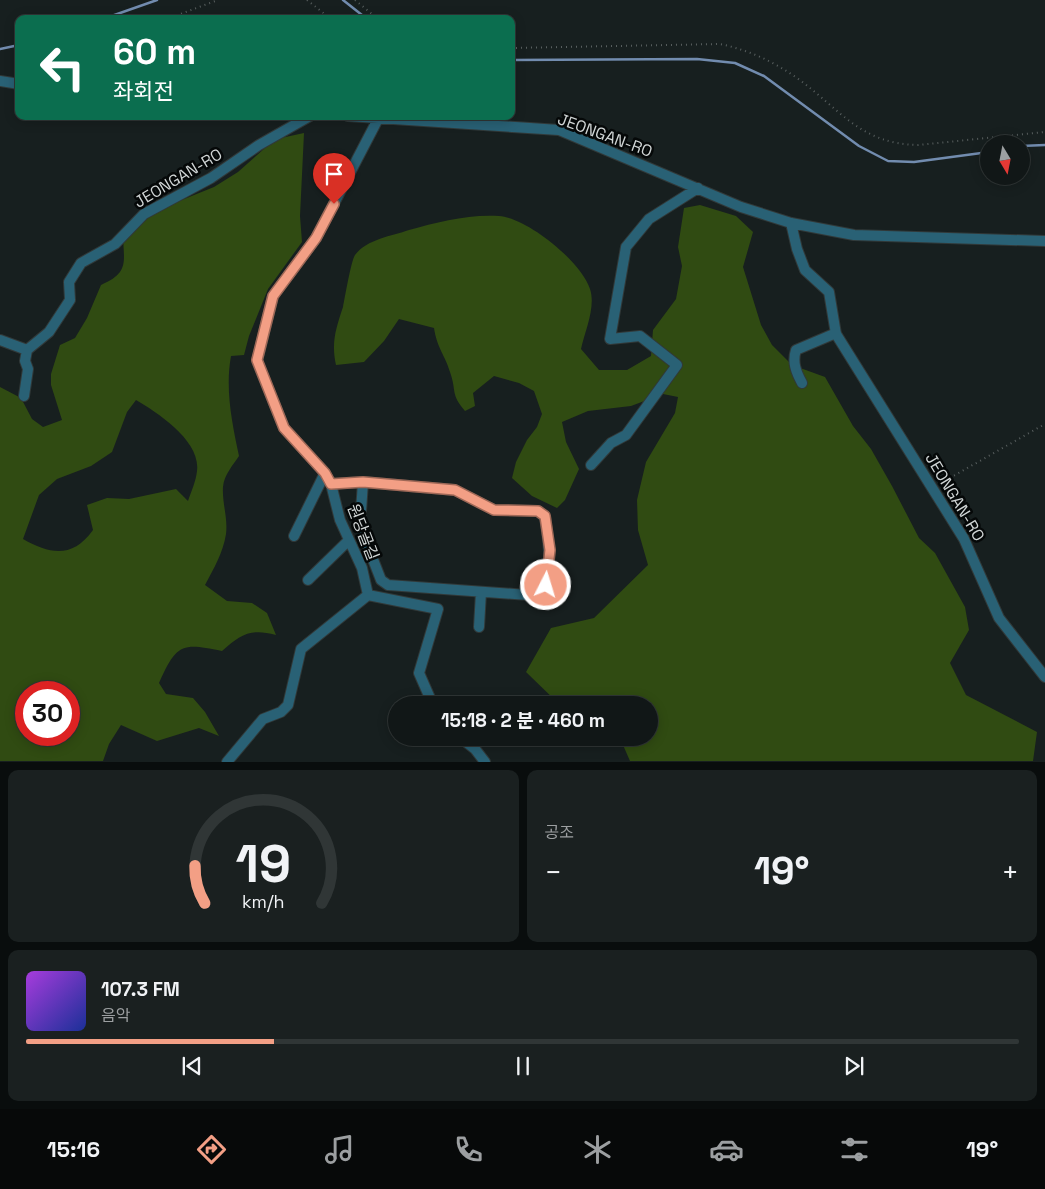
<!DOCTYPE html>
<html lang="ko">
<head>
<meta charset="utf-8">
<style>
	:root { --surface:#111717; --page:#1a2020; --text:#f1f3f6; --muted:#9c9fa1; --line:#303636; --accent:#f39f85 }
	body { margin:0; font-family:"Space Grotesk","Noto Sans KR",sans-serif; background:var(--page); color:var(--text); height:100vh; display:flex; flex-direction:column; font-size:19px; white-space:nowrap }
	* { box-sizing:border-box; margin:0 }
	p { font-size:16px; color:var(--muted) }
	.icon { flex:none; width:28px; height:28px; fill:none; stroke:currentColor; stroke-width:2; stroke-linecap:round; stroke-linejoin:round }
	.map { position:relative; height:762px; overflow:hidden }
	.sheet { display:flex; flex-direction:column; gap:8px; padding:8px; background:#090d0d; flex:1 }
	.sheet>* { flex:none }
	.guide { position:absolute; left:15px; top:15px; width:500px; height:105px; border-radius:10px; box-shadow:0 2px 12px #0003,0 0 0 1px var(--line); background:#0b6e4f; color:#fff; overflow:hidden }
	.needle { width:32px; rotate:170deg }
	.controls { position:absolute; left:980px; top:135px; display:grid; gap:10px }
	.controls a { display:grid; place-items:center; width:50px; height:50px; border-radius:50%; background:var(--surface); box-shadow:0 2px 12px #0003,0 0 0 1px var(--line); font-size:25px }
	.speed { position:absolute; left:15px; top:681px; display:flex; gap:10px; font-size:25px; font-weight:700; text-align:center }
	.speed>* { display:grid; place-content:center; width:65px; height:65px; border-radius:50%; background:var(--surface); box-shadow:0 2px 12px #0003,0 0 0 1px var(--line); line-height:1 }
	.speed .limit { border:8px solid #d22; background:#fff; color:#111 }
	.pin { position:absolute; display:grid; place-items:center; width:42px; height:42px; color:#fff; margin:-51px -21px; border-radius:50% 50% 50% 0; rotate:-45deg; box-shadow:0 0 5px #0007 }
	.pin .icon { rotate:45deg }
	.me { position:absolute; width:55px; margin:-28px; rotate:5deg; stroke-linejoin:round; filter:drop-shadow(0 0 4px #0008) }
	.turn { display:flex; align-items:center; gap:18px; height:105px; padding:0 15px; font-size:22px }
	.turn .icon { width:65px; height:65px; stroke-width:2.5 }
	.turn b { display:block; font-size:35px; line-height:42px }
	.big { font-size:38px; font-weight:700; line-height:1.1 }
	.sheet .tile { flex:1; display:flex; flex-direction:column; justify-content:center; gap:8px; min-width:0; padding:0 18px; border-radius:10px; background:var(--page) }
	.sheet .dial { align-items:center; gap:0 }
	.dial svg { height:130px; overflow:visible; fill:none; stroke:var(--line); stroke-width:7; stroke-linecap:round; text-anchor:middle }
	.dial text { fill:var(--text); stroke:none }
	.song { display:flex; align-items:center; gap:15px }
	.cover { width:60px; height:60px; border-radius:8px; background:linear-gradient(135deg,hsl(280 70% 55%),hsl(230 70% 35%)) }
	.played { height:5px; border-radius:2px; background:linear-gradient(90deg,var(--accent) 25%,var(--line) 25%) }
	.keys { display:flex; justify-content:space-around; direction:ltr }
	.heat { display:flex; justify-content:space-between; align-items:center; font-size:28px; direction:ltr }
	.sheet .tiles { flex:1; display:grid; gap:8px; grid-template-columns:1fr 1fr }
	.tile:last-child { grid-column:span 2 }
	.trip { position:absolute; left:388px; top:696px; width:270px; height:50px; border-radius:25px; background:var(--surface); box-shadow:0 2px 12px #0003,0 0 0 1px var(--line); font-weight:700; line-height:50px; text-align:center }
	.tab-bar { display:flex; height:80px; justify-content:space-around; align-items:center; background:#070909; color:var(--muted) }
	.tab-bar .icon { width:35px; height:35px }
	.tab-bar .active { color:var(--accent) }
	.tab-bar b { font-size:22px; color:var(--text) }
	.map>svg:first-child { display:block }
</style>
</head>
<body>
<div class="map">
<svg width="1045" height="762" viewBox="0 0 1045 762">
	<rect width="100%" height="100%" fill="#171f1f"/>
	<!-- forest -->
	<path fill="#304b12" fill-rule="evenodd" d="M304 133 300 216 302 242 268 289 249 336 244 355 231 356C225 389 232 423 239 456 233 465 224 475 223 487 222 503 228 518 226 534 223 553 214 568 205 585L227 601 252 603 267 613 276 635C251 628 241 634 222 651 182 643 177 643 159 683L166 694 193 698 205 712 219 736 199 728 157 741 121 725 109 744 103 761H0V387L21 398 32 419 43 427 62 420 51 385V374L60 345 75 338 87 318 101 285C131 272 123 261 123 232L147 214 214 187 238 172 265 148 281 138ZM136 400C158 413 201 441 197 471 196 481 191 492 188 501L176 489 129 499 107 498 87 505 93 530C73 558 51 555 23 539L39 495 57 479 91 466 112 452 127 412ZM26 692H69V735H26Z
		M700 205 736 216 753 232 743 267 761 325 772 345 792 365 825 377 853 426 871 449 892 486 919 538 935 553 965 607 969 630 950 663 966 695 1037 732 1033 761H630L623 745 598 738H649V705H560L526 672 551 628 594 618 648 565 638 530 637 500 646 462 675 413 678 397 663 394 631 406 588 411 562 422 566 442 579 469 565 500 557 508 532 496 512 478 516 462 527 440 537 427 542 414 534 391 519 383 494 376 473 393 475 406 465 411C450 393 457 392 450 372 445 355 437 348 434 328L399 319 384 341 364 362 336 365C331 343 336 328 343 307 345 297 351 261 355 255 367 239 392 236 409 230 437 222 469 214 499 216 527 218 581 261 590 289 596 307 585 331 581 349L599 370H627L651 356 653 330 676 299 682 266 678 247 684 208Z"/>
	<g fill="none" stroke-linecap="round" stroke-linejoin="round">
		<!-- stream -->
		<path stroke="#728caf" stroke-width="2.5" d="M343 0 367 19
			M103 19 157 0
			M0 49 19 45
			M511 60 697 59 735 63 764 76 859 146 888 161 914 162 989 152
			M1021 146 1045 145"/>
		<!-- minor casing -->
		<g stroke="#313939" stroke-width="12">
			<path id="minor" d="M0 81 19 84
				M348 116 559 130 741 207 791 223 854 235 1045 241
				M378 119 316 238 273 296 257 361 284 428 325 473 331 484 340 520 362 568 368 595 438 609 419 673 433 705
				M791 223 797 249 805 270 829 292 836 334 964 539 999 618 1045 677
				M0 340 27 350 49 332 70 300 69 282 81 263 115 244 144 214 211 178 259 145 310 116
				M802 383C796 372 792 362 796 350L836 333
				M24 396 28 369 25 361 27 350
				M591 465 611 443 626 435 677 365 640 336 610 339 626 247 649 219 698 188
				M331 484 363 482 455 490 494 510 538 511 545 517C548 541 555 573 540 593L528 595 388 585 381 580 360 526 363 482
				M294 536 325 473
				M308 580 349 540
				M479 627 481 592
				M461 738 475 749 485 762
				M227 762 263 719 281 712 288 705 301 649 368 595"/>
		</g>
		<!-- path -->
		<path stroke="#585f5f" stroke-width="2" stroke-dasharray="1 4" stroke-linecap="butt" d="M307 0 331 19
			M355 0 378 19
			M167 19 218 0
			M511 48 720 44C748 50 773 61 797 78 840 109 860 144 918 145L1045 132
			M941 483 1045 424"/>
		<!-- minor -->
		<use href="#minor" stroke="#296175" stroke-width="10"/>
	</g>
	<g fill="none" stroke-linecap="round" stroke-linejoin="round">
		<!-- route casing -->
		<g stroke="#9e6756" stroke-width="12">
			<path id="route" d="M334 204 316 238 273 296 257 360 284 428 325 473 331 484 363 482 455 490 494 510 538 511 545 516 550 550 546 585"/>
		</g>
		<!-- route -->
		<use href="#route" stroke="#f39f85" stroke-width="9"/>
	</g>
	<g text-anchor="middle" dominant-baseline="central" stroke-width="5" stroke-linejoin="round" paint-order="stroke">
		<!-- street labels -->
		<g font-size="16" fill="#d1d6d6" stroke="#050808">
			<text transform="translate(605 135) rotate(20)">JEONGAN-RO</text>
			<text transform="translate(178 178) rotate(-31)">JEONGAN-RO</text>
			<text transform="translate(955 497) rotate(59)">JEONGAN-RO</text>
			<text transform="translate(363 532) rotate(69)">원당골길</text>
		</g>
	</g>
</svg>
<div class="controls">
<a><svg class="needle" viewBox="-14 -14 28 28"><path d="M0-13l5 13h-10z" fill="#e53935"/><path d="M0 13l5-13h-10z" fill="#9c9fa1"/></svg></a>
</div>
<div class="speed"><div class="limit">30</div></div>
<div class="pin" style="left:334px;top:204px;background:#d93025"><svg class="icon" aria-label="arrive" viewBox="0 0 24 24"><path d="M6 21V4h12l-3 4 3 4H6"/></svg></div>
<svg class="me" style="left:546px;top:585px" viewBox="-20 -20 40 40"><circle r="17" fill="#f39f85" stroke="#fff" stroke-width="3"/><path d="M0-11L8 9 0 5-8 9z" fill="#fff"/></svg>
<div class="trip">15:18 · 2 분 · 460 m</div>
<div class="guide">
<div class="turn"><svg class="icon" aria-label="left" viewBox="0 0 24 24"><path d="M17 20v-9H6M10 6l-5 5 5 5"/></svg><div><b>60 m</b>좌회전</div></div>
</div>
</div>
<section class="sheet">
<div class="tiles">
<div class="tile dial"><svg viewBox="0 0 100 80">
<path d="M14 69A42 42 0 1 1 86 69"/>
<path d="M14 69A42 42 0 0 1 8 46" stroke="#f39f85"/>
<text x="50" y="56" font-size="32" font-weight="700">19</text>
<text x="50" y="72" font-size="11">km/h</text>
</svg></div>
<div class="tile"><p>공조</p>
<div class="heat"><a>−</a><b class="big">19°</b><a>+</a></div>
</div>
<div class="tile">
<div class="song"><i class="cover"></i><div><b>107.3 FM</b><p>음악</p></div></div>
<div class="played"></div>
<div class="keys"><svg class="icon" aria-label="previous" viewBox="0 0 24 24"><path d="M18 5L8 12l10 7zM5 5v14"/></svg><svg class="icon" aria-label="pause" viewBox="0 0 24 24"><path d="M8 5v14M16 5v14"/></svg><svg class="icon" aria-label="next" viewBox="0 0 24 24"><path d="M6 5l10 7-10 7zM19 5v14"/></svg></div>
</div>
</div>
</section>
<nav class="tab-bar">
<b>15:16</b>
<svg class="icon active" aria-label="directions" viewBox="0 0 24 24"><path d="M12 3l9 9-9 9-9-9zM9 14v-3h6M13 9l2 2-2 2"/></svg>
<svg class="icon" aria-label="music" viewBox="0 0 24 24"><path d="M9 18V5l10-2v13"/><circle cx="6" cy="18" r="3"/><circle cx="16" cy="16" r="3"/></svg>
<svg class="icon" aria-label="phone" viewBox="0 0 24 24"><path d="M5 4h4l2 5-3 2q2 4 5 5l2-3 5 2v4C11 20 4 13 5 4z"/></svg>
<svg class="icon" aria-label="climate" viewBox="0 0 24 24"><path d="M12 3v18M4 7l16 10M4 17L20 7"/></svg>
<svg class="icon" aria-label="car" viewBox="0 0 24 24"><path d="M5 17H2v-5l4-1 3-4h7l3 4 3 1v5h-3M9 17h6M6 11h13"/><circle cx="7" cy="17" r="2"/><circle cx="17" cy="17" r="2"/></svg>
<svg class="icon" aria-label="filters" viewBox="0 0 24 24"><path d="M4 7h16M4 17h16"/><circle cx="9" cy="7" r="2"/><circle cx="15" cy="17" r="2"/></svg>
<b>19°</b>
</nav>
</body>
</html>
